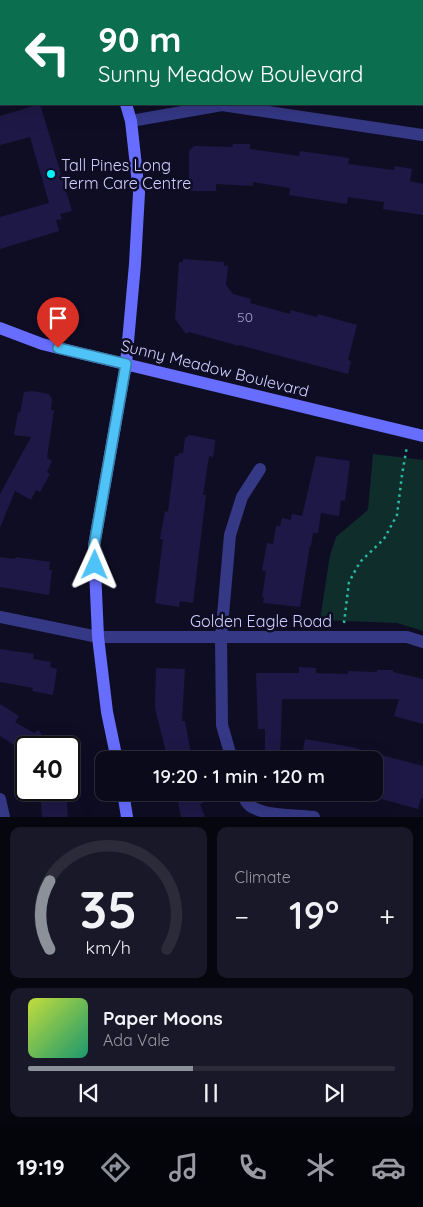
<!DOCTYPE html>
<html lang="en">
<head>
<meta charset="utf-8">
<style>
	:root { --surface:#0b0a1b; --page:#191828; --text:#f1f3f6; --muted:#9a9aa3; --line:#2b2b3a; --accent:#8c9099 }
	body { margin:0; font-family:Quicksand,sans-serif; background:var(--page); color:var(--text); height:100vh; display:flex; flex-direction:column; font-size:19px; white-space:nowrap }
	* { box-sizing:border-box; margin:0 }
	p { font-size:16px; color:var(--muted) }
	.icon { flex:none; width:28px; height:28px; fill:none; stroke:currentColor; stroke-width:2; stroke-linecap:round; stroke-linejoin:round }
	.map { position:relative; height:817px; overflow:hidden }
	.drawer { display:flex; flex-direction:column; gap:10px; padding:10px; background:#06060f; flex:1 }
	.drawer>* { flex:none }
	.hud { position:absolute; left:0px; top:0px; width:424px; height:105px; box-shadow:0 5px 20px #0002,0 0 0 1px var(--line); background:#0b6e4f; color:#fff; overflow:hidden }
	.speed { position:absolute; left:15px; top:736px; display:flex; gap:10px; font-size:25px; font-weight:700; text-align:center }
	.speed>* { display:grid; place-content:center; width:65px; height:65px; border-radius:50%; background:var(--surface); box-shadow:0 5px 20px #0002,0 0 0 1px var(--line); line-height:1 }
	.speed .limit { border:2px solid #111; border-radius:8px; background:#fff; color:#111 }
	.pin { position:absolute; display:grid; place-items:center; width:42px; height:42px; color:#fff; margin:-51px -21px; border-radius:50% 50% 50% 0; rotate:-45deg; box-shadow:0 0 5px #0007 }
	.pin .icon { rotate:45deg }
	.me { position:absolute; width:55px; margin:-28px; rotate:1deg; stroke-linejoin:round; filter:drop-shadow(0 0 4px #0008) }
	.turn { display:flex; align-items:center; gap:18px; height:105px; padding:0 15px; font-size:22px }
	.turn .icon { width:65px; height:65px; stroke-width:2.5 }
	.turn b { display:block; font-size:35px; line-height:42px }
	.big { font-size:38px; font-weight:600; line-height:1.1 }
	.drawer .card { flex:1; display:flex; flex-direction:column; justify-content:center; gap:8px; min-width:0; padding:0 18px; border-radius:10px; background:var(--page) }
	.drawer .dial { align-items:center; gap:0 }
	.dial svg { height:130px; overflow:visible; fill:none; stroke:var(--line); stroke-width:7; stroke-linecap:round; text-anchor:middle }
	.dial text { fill:var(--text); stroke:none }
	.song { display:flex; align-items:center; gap:15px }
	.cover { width:60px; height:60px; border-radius:8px; background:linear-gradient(135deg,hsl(70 70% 55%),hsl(160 70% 35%)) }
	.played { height:5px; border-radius:2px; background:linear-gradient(90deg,var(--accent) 45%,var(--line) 45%) }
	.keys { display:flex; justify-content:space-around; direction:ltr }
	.heat { display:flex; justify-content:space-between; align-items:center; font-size:28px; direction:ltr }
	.drawer .tiles { flex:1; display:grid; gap:10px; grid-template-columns:1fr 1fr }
	.card:last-child { grid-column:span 2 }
	.trip { position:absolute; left:95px; top:751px; width:288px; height:50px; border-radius:10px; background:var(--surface); box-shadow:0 5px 20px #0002,0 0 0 1px var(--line); font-weight:600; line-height:50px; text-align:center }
	.tabs { display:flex; height:80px; justify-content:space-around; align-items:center; background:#04040b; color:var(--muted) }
	.tabs .icon { width:35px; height:35px }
	.tabs .selected { color:var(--accent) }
	.tabs b { font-size:22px; color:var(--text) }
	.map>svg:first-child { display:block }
</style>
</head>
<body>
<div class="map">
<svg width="423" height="817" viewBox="0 0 423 817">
	<rect width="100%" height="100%" fill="#0f0d24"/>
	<!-- green -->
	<path fill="#0f2e2b" d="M373 454 423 460V631L397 623 320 620 330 555 336 537 368 510Z"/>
	<!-- building -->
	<path fill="#1e1846" d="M40 104 72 211 60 214 62 219 56 220 59 231 0 249V217L49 203 30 137 0 145V116Z
		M233 144H250V149L299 156 300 151 349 158 348 164 394 170 395 166 412 169 410 181 423 184V215L383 209 384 202 348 197 347 204 289 195 290 188 253 182V186L216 184V191H189V151L194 146 232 147Z
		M183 259 224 262V266H228L226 285 233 294 251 299 250 303 290 314 291 310 317 317 318 314 357 325 348 360 351 361 348 374 239 345V346L189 332 186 334 175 319 179 262H183Z
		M32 391 49 394 52 399 51 410H54L47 458 52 461 47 472 50 474 40 492 36 490 31 500 15 491 0 528V494L31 437 14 435 18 412 20 413 24 392Z
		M190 435 215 440V443L213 457 209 456 203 495H206L193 603 180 601 179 607 155 603 163 539H160L165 511 168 512 175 456H178L179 453H183L185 438Z
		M316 456 350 461 345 501 341 500 339 516 321 513 318 533H313L311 546 310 545 300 607 263 603 264 597H262L266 571 262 570 267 543 273 544 276 526H280L282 518 291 520 292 514 302 516Z
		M0 557 15 559 16 557 50 562 49 570H52L49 595 0 587Z
		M0 649 34 654 33 659 51 662 50 667 57 669 53 695 32 691 33 688 0 682Z
		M299 667 316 668V673L348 674V671L377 672V670H393V672L423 679V724L394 716 399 699H282L280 760H265V729H258L256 673H299Z
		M156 668 185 669 182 721H185L192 760H168L155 708Z
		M0 704 19 716 15 722 34 733 39 730 49 748H26V753L0 736Z
		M305 739 351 747 423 766V798H421L418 809 374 797V760H301Z
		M40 790H66L68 817H42Z
		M176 792H200L203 803 200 804 205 817H181Z"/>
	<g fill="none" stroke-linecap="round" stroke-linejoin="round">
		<!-- path -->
		<path stroke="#28baa7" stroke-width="2.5" stroke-dasharray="2.5 4" stroke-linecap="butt" d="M344 623 349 582 360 562 384 539 397 515 402 475 407 446"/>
		<!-- street -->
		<path stroke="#353885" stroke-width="12" d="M131 121 222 105 423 135
			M0 617 98 637H407L423 642
			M232 760 222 725 221 638 230 535 242 497 260 469
			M242 792C243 798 248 806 254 808 269 816 297 815 314 817
			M0 799 4 817"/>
		<!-- secondary -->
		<path stroke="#666dff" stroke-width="12" d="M97 0V1
			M0 328 42 344 423 436
			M117 760 107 712 98 637 94 546 126 364 135 264 139 193 131 121 126 104
			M123 792 127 817"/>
	</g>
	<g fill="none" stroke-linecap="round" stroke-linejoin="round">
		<!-- route casing -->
		<g stroke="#337fa1" stroke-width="12">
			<path id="route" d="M58 348 126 364 94 546 95 565"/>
		</g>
		<!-- route -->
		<use href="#route" stroke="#4fc3f7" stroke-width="9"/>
	</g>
	<!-- markers -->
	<circle fill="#00f3fa" stroke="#0f0d24" stroke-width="2" cx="51" cy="174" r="5"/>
	<g text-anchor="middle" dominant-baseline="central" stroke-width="5" stroke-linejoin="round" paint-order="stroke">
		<!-- number labels -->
		<g font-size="14" fill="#a4a1d1">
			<text x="245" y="317">50</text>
		</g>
		<!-- poi labels -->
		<g font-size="16" fill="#d1cfff" stroke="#0f0d24" text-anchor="start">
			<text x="61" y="165">Tall Pines Long<tspan x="61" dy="18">Term Care Centre</tspan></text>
		</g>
		<!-- street labels -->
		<g font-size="16" fill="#d1cfff" stroke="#0f0d24">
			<text transform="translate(215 368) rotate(14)">Sunny Meadow Boulevard</text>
			<text x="261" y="621">Golden Eagle Road</text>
		</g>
	</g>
</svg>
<div class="speed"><div class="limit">40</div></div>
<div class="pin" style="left:58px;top:348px;background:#d93025"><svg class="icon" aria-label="arrive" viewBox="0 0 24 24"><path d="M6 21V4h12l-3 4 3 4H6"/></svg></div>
<svg class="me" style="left:95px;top:565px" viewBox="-20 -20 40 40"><path d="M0-17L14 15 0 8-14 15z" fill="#4fc3f7" stroke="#fff" stroke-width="4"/></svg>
<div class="trip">19:20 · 1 min · 120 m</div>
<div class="hud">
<div class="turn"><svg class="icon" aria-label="left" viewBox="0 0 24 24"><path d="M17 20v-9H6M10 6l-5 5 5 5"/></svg><div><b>90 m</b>Sunny Meadow Boulevard</div></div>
</div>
</div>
<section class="drawer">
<div class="tiles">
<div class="card dial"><svg viewBox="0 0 100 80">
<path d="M14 69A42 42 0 1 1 86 69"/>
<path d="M14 69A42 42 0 0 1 14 27" stroke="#8c9099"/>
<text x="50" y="56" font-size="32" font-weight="700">35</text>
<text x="50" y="72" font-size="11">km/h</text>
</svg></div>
<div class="card"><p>Climate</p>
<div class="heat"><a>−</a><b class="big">19°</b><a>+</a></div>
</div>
<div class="card">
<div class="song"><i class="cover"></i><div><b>Paper Moons</b><p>Ada Vale</p></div></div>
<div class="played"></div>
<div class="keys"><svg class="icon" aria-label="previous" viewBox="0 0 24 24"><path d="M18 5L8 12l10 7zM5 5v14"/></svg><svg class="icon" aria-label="pause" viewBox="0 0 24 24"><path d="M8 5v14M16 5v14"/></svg><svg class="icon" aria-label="next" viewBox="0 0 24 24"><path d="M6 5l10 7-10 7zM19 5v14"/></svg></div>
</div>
</div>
</section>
<nav class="tabs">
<b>19:19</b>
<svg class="icon selected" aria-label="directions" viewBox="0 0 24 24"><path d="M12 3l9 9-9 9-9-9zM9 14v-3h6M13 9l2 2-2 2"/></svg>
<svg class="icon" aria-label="music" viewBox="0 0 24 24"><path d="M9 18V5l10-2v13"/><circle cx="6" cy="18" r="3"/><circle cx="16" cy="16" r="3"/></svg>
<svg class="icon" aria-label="phone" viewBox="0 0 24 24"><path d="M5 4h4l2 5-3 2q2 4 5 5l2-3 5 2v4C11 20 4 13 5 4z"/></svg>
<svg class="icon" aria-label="climate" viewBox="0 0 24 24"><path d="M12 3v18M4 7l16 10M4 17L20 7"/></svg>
<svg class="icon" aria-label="car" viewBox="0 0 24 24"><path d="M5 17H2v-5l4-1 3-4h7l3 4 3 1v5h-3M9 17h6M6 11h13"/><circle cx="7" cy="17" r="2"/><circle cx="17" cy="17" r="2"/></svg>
</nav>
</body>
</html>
